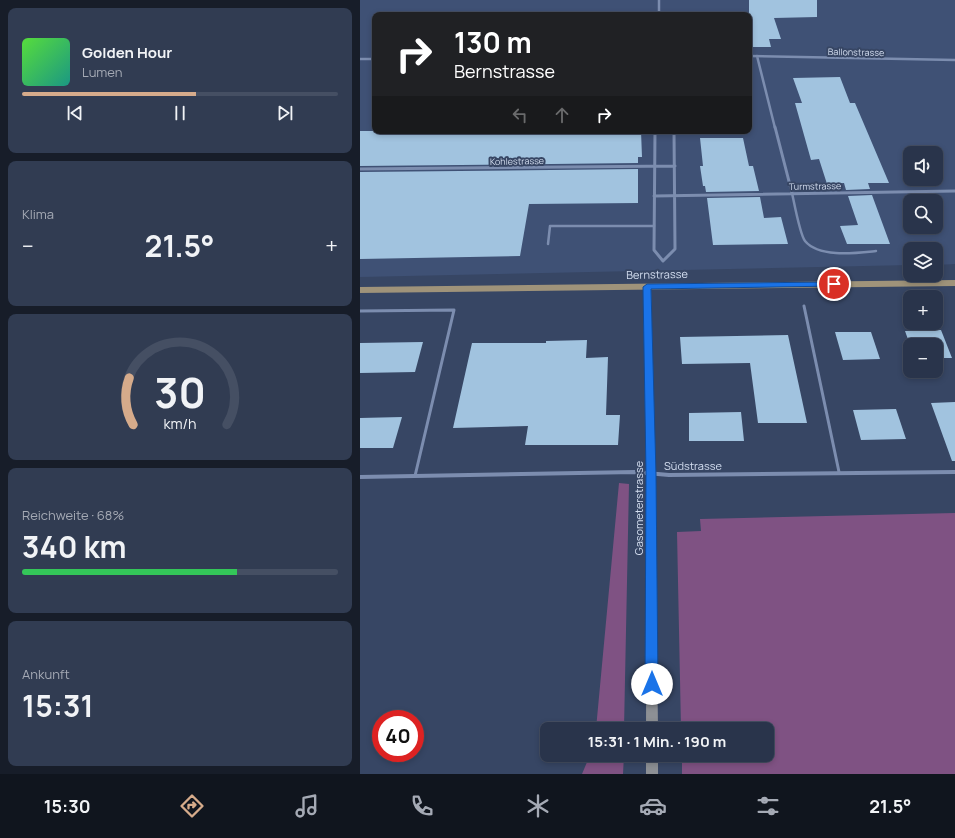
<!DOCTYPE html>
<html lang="de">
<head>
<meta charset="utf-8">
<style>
	:root { --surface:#29344b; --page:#313c52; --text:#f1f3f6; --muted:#a5aab5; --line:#454f63; --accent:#d6ab8b }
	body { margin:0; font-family:Manrope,sans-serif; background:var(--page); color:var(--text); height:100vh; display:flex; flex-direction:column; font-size:15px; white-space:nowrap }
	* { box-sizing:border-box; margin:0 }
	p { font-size:13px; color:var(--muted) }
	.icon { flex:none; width:22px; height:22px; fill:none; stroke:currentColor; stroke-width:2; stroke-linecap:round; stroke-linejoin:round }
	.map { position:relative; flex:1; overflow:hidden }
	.drawer { display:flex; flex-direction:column; gap:8px; padding:8px; background:#171d29; width:360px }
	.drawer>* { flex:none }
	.guide { position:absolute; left:12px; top:12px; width:380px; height:122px; border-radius:8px; box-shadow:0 2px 6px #0003,0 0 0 1px var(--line); background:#202124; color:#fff; overflow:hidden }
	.fabs { position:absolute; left:543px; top:146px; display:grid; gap:8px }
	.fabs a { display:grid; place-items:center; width:40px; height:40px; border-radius:8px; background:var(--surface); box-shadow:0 2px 6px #0003,0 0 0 1px var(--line); font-size:20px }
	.speed { position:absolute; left:12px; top:710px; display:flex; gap:8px; font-size:20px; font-weight:700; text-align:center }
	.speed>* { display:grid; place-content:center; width:52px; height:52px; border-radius:50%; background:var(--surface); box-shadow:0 2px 6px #0003,0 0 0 1px var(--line); line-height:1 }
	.speed .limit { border:6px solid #d22; background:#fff; color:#111 }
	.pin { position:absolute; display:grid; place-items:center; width:34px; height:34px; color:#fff; margin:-17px; border:2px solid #fff; border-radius:50%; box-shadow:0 1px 4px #0007 }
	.me { position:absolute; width:44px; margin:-22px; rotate:0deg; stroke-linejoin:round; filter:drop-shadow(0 0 3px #0008) }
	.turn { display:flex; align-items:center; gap:14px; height:84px; padding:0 16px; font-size:18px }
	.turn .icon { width:52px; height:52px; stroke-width:2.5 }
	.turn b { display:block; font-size:28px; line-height:34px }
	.lanes { display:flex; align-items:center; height:38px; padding:0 16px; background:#0003; justify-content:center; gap:20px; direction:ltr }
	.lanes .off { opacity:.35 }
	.big { font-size:30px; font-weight:700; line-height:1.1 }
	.drawer .tile { flex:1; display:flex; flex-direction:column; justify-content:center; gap:6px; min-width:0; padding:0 14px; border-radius:8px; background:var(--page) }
	.drawer .dial { align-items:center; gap:0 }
	.dial svg { height:104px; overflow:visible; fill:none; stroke:var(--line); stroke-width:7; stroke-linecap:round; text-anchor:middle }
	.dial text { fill:var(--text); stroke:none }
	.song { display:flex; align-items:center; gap:12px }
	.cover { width:48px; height:48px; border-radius:6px; background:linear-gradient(135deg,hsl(110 70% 55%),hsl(170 70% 35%)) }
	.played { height:4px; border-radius:2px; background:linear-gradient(90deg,var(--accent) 55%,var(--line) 55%) }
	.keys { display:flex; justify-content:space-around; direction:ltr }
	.heat { display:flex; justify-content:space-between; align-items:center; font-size:22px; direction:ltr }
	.charge { height:6px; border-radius:3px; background:linear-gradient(90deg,#34c759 68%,var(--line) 0) }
	.trip { position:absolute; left:180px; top:722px; width:234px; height:40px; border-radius:8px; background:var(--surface); box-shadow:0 2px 6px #0003,0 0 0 1px var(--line); font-weight:700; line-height:40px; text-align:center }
	.dock { display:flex; height:64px; justify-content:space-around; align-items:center; background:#10151e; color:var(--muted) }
	.dock .icon { width:28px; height:28px }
	.dock .on { color:var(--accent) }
	.dock b { font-size:18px; color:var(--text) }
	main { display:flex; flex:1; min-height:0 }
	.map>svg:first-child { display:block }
</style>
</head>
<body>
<main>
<section class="drawer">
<div class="tile">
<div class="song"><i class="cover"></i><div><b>Golden Hour</b><p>Lumen</p></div></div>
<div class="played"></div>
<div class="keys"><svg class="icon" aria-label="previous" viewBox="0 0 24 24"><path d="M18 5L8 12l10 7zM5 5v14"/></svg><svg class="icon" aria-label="pause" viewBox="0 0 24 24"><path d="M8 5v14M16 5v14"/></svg><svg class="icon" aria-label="next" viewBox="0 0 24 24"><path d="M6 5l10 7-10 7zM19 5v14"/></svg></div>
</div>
<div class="tile"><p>Klima</p>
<div class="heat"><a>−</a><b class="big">21.5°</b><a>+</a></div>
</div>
<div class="tile dial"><svg viewBox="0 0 100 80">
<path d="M14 69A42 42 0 1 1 86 69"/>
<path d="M14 69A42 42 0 0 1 11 33" stroke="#d6ab8b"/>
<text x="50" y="56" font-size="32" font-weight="700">30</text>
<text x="50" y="72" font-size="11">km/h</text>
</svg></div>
<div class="tile"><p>Reichweite · 68%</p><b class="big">340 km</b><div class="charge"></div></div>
<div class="tile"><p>Ankunft</p><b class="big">15:31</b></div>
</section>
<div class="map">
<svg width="595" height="774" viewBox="0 0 595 774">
	<rect width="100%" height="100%" fill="#374664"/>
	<!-- built -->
	<path fill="#3f5175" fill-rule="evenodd" d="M0 0H595V264L576 265V249H550V265L0 277ZM15 15H389V131H15ZM550 153H576V179H550ZM550 201H576V227H550Z"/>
	<!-- green -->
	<path fill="#7f5283" d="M259 483 269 484 264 729H236Z
		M595 513V774H322V755H407V729H321L317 532 341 531 340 519Z
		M230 755H264L263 774H222Z"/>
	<!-- building -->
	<path fill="#a1c3df" d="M389 0H457V17L414 18 421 39H409L411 47H389Z
		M480 77 490 103H495L529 183H508L510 189 486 190 484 183 467 184 459 159 451 160 435 103H442L433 78Z
		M0 131H281L282 157H278V163L0 166Z
		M340 138H383L389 166H393L399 191 346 192 345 186H343L340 166H343Z
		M278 169V203L169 204 160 256 0 259V172Z
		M512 195 530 244H487L480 226 498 225 488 196Z
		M400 197 404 218 421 217 428 244 353 245 347 198Z
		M581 330 592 358H576V345H550L545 331Z
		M475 332H511L520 359 483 360Z
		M428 335 447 423H398L390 363 322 364 320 337Z
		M227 340 226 358 248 357 246 415H260L258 445H165L168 426 93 428 112 343H186V341Z
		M63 342 55 372 0 373V343Z
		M595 402V461H592L571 403Z
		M536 409 546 439 501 440 493 410Z
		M381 412 384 441H329V413Z
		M42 417 33 448H0V418Z"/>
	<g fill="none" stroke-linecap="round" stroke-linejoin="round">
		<!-- lane-far1 -->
		<path stroke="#7c8daf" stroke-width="2.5" d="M432 193C434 202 440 235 445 241 459 258 496 253 516 251
			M188 244 190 226H294"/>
		<!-- lane -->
		<path stroke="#7c8daf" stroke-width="3" d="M444 306 479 472
			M0 311 94 310 55 476"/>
		<!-- street-far2 -->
		<path stroke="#7c8daf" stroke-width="2.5" d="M299 0V15
			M389 56 595 60
			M397 56 415 128
			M0 59H15"/>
		<!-- street-far1 -->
		<path stroke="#7c8daf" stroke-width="3" d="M415 127 432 193
			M295 131 294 250 303 261 315 249 314 131
			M0 169 315 166
			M294 196 595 191"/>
		<!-- street -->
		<path stroke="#7c8daf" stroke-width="4" d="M0 477 275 472 309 475 595 472"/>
		<!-- secondary -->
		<path fill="#8d9095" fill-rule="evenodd" d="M285 285H287L291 287 295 474 298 729H286L287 474 283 287Z
			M286 755H298V774H286Z"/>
		<!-- primary -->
		<path fill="#9f937a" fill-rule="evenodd" d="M595 280V286L0 293V287Z"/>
	</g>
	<!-- route -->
	<path fill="#1a73e8" stroke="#114b97" d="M474 282 478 284 477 286 291 289 296 474 298 684 296 689 292 690 287 689 285 684 286 474 283 287 287 284Z"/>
	<g text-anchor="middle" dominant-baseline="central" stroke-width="4" stroke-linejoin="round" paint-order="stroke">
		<!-- far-street labels -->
		<g font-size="9" fill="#d5dff1" stroke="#374664">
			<text transform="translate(496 52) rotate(1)">Ballonstrasse</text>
			<text transform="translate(157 161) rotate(-1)">Kohlestrasse</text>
			<text transform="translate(455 186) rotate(-1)">Turmstrasse</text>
		</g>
		<!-- street labels -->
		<g font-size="11" fill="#d5dff1" stroke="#374664">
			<text transform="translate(297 274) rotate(-1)">Bernstrasse</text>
			<text x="333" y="465">Südstrasse</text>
			<text transform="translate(278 508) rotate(-90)">Gasometerstrasse</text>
		</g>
	</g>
</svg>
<div class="fabs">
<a><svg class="icon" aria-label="sound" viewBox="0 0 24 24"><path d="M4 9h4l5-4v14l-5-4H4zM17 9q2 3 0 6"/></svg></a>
<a><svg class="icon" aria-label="search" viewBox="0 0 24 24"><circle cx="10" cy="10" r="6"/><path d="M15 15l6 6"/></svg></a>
<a><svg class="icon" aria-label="layers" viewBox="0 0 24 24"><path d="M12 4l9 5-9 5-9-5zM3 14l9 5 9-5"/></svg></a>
<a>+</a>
<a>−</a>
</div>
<div class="speed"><div class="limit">40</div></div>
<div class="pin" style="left:474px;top:284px;background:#d93025"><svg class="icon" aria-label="arrive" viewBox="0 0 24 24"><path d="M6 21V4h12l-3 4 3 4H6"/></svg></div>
<svg class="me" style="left:292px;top:684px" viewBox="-20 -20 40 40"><circle r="19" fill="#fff"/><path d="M0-13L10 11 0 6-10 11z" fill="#1a73e8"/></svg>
<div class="trip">15:31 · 1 Min. · 190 m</div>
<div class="guide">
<div class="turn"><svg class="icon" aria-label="right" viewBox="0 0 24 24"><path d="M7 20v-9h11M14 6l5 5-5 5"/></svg><div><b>130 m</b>Bernstrasse</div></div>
<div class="lanes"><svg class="icon off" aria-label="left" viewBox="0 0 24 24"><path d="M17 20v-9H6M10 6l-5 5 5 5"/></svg><svg class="icon off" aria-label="ahead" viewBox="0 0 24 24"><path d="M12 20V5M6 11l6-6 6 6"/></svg><svg class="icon" aria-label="right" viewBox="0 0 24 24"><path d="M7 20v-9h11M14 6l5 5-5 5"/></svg></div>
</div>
</div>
</main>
<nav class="dock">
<b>15:30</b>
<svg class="icon on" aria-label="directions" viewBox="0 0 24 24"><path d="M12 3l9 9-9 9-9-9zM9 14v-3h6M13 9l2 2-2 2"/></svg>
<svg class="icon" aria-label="music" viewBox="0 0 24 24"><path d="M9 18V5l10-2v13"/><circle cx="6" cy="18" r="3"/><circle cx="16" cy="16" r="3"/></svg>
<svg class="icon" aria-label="phone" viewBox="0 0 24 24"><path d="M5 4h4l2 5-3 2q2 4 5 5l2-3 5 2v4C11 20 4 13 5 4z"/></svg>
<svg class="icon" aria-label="climate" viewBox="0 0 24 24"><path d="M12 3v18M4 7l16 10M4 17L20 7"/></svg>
<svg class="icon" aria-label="car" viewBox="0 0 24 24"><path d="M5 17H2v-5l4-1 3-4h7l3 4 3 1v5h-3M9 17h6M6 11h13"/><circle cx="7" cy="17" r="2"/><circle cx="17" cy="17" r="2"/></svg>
<svg class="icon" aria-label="filters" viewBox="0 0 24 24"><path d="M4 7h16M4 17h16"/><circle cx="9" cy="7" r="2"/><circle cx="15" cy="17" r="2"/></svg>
<b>21.5°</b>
</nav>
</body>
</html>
